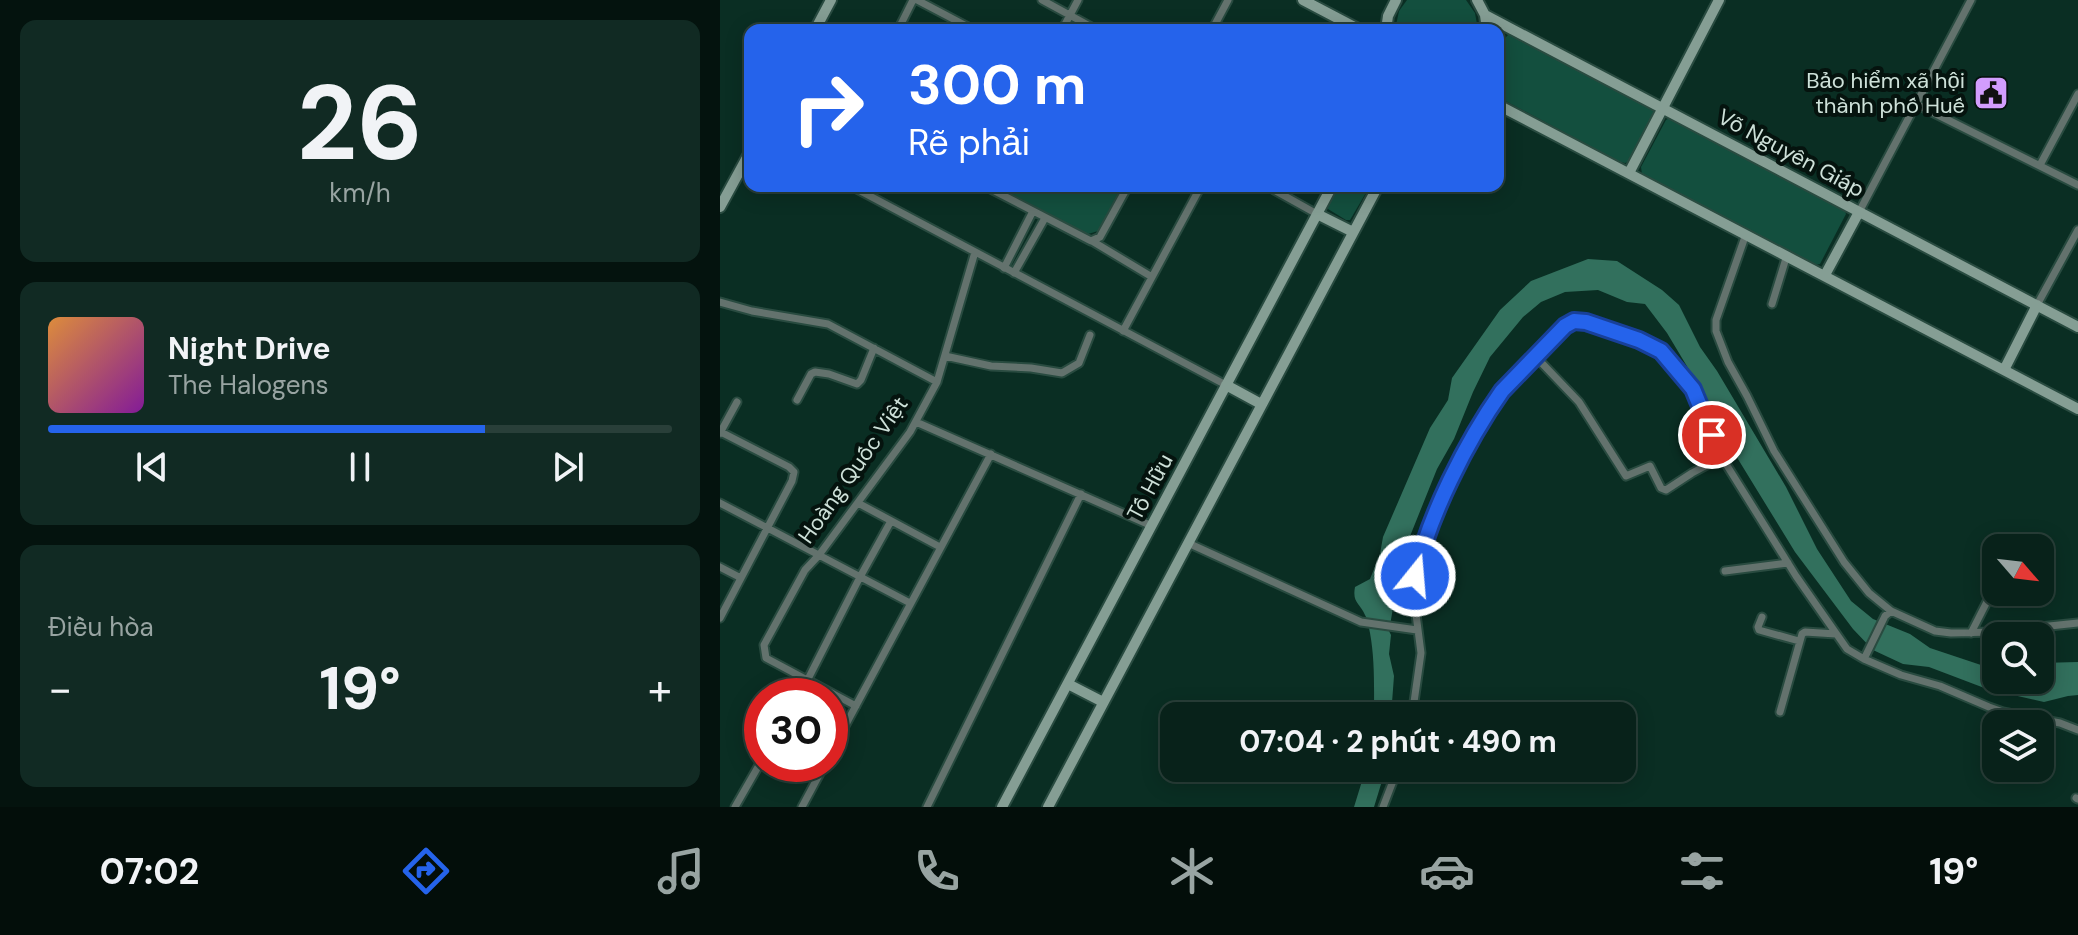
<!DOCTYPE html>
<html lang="vi">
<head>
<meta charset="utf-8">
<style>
	:root { --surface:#08221a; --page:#112a23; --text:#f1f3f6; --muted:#98a4a2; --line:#293f39; --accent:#2563eb }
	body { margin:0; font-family:"DM Sans",sans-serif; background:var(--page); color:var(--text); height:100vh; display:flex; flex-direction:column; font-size:30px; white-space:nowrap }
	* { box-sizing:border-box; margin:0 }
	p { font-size:26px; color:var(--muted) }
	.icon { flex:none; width:44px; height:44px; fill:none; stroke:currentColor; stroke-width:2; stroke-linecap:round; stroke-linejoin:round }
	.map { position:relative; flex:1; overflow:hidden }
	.side { display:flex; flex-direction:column; gap:20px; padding:20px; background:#04130e; width:720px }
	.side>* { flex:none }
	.hud { position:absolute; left:24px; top:24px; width:760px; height:168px; border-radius:16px; box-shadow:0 4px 20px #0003,0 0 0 2px var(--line); background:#2563eb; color:#fff; overflow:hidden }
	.needle { width:52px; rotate:118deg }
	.buttons { position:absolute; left:1262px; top:534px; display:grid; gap:16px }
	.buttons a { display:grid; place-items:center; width:72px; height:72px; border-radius:16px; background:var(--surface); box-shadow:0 4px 20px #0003,0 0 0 2px var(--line); font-size:40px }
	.speed { position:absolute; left:24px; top:678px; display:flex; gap:16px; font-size:40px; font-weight:700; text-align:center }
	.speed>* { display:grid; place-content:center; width:104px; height:104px; border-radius:50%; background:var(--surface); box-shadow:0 4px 20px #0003,0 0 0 2px var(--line); line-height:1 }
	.speed .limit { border:12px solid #d22; background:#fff; color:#111 }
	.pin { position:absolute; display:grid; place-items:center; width:68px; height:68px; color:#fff; margin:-34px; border:4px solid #fff; border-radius:50%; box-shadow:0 2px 8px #0007 }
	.me { position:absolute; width:88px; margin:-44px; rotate:17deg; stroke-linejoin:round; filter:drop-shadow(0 0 6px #0008) }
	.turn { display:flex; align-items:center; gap:28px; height:168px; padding:0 32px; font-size:36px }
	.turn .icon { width:104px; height:104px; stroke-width:2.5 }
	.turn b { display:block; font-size:56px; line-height:68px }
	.big { font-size:60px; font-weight:700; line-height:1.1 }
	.side .tile { flex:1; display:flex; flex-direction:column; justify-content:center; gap:12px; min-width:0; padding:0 28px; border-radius:16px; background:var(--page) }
	.side .dial { align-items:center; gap:0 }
	.dial b { font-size:104px; line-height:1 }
	.song { display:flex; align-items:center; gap:24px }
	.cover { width:96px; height:96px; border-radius:12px; background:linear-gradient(135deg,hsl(30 70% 55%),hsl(290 70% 35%)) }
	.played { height:8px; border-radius:4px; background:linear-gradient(90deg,var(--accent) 70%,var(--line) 70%) }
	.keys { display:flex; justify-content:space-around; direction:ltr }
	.heat { display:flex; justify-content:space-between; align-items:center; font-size:44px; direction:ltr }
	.trip { position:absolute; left:440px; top:702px; width:476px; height:80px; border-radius:16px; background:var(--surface); box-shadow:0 4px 20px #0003,0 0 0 2px var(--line); font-weight:700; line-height:80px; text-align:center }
	.tabs { display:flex; height:128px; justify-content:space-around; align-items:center; background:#030e0a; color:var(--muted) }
	.tabs .icon { width:56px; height:56px }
	.tabs .active { color:var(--accent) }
	.tabs b { font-size:36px; color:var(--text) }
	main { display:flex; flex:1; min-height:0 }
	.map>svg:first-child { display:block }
</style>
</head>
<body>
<main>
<section class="side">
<div class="tile dial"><b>26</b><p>km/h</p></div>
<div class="tile">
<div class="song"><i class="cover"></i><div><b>Night Drive</b><p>The Halogens</p></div></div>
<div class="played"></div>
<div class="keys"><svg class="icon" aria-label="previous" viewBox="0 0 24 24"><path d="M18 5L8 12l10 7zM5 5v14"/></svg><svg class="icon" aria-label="pause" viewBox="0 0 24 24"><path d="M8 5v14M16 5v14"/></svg><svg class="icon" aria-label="next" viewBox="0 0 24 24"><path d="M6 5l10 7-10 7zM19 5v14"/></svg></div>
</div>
<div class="tile"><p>Điều hòa</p>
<div class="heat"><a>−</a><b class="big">19°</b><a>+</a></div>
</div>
</section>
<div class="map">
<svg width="1358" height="807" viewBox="0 0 1358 807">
	<rect width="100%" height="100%" fill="#0a2e23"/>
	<!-- green -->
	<path fill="#134f3e" d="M687 0H746L755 13 758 30H675L679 11Z
		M788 35H797L933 108 934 112 908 162 905 163 900 162 778 97C778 78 772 49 788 35Z
		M949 118H954L1124 208 1126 214 1100 264 1095 265 922 174 921 167 946 120Z
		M276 186H402L378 231 368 234Z
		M617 186H650L630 220H626L608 209V204Z"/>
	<!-- water -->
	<path fill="#32705d" d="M868 259 897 261 942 290 959 305 980 347 997 371 1066 487 1097 549 1131 601 1153 619 1190 634 1210 648 1267 667H1276V680H1320V663L1358 662V695L1348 696 1324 702 1267 689 1209 667 1183 664 1153 650 1133 629 1075 552 994 420 980 388 947 333 925 304 907 302 878 290 845 292 821 302 803 317 770 357 753 392 734 439 717 469 668 591 673 608 669 631 671 635 669 654 674 676 671 716H654C654 689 655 660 650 633 649 628 648 620 645 615 640 603 632 603 635 587L650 579 660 554 663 537 710 428 728 400 732 378 780 310 811 281Z
		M646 768H666L654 807H634Z"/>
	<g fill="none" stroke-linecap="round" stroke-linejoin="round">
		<!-- street casing -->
		<g stroke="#294b40" stroke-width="11">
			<path id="street" d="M197 0 254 30
				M322 0 377 30
				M178 30 193 0
				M342 30 358 0
				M492 30 508 0
				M1196 104 1358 185
				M1320 165 1358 94
				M131 186 506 385
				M265 186 371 241 380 237 408 186
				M547 186 597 214
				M1139 212 1251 0
				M1026 234 996 320V331L1008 362 1027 396 1054 451 1124 562 1149 593 1171 611 1215 631 1231 633 1273 632 1358 623
				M372 241 432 277
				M284 268 313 211
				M294 273 325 218
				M0 302 32 311 108 324 217 382
				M1052 304 1067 255
				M1317 305 1358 230
				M403 331 481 186
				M225 356 271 366 311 368 342 373 359 363 370 335
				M816 357 859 402 906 476 930 466 941 488 946 490 972 473 1002 457
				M77 400 91 374 95 372 109 374 137 384 141 380 154 348
				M196 422 432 526
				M0 433 17 402
				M0 503 190 603
				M138 503 220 547
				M468 543 641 622 697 630
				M0 567 21 578
				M1005 571 1068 563
				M1042 617 1038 627 1039 630 1079 641
				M0 618 72 481 74 472 69 467 1 432
				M1251 633 1276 584
				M1144 659 1165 616 1171 611
				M87 681 140 577 171 521
				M136 706 46 658 44 645 85 570 99 555 190 432 217 382 255 252
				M1060 712 1082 634 1085 632 1116 634
				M692 716 701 653 693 591 697 566 711 526 749 446 778 397 845 326 854 321 866 322 938 348 945 354 968 381 1006 464 1076 576 1127 649 1144 659 1181 675 1220 686 1269 707 1283 712 1340 723 1358 730
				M110 754 271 454
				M1356 798 1358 799
				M15 807 42 760
				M82 807 105 764
				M207 807 361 494
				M663 807 678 768"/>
		</g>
		<!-- secondary casing -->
		<g stroke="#294b40" stroke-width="14">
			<path id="secondary" d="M583 0 640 30
				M757 0 765 15 767 30
				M765 15 1358 327
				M95 30 111 0
				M666 30 668 16 676 0
				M778 105 1358 409
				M909 173 999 0
				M0 207 30 152
				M597 214 633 232
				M1105 275 1139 212
				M1284 370 1317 305
				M506 385 541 404
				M348 684 383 702
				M282 807 612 186
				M328 807 658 186"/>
		</g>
		<!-- street -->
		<use href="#street" stroke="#63726d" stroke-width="7"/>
		<!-- secondary -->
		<use href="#secondary" stroke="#859e94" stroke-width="10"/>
	</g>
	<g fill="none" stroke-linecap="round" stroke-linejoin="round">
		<!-- route casing -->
		<g stroke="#184099" stroke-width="20">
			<path id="route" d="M695 576C709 516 746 442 782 391L845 326 854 321 866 322 919 340 941 351 973 389 992 435"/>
		</g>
		<!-- route -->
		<use href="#route" stroke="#2563eb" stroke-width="14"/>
	</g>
	<!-- icons -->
	<defs>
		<g id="civic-square" transform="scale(1.8)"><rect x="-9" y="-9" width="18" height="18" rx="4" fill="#d29dfd" stroke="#05130e"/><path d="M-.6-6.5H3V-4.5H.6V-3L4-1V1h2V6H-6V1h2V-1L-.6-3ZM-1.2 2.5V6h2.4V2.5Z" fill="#111"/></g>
	</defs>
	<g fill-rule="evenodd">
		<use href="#civic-square" x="1271" y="93"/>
	</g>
	<g text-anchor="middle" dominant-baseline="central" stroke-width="8" stroke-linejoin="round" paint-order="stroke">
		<!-- poi labels -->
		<g font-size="22" fill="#cee1d9" stroke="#05130e" text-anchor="end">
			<text x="1245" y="80">Bảo hiểm xã hội<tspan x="1245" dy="25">thành phố Huế</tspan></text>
		</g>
		<!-- street labels -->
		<g font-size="22" fill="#cee1d9" stroke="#05130e">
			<text transform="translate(1071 153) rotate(28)">Võ Nguyên Giáp</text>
			<text transform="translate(133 470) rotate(-55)">Hoàng Quốc Việt</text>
			<text transform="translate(430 487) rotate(-62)">Tố Hữu</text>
		</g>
	</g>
</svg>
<div class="buttons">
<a><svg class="needle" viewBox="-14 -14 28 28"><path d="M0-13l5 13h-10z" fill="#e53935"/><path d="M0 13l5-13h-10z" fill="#98a4a2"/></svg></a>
<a><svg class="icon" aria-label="search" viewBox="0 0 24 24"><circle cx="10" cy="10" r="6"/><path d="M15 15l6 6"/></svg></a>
<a><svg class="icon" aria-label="layers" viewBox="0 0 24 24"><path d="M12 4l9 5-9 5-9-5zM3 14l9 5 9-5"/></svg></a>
</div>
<div class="speed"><div class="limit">30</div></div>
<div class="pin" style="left:992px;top:435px;background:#d93025"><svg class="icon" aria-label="arrive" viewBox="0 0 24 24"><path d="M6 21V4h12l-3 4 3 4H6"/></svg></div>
<svg class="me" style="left:695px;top:576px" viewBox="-20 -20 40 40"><circle r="17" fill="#2563eb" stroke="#fff" stroke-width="3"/><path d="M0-11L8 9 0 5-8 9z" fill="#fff"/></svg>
<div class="trip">07:04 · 2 phút · 490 m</div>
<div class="hud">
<div class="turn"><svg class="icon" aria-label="right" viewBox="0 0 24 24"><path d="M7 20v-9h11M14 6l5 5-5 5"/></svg><div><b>300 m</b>Rẽ phải</div></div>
</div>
</div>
</main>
<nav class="tabs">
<b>07:02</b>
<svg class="icon active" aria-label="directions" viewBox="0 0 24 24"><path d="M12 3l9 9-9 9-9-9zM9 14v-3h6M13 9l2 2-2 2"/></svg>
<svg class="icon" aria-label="music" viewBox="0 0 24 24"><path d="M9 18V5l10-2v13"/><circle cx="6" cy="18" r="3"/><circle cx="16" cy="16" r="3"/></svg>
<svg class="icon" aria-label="phone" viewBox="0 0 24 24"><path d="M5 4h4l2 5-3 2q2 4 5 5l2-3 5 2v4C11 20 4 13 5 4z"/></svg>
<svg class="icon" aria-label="climate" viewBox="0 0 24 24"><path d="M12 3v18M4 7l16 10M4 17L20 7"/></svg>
<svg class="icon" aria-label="car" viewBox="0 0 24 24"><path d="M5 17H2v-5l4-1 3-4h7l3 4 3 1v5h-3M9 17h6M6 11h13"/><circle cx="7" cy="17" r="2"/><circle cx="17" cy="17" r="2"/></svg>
<svg class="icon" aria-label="filters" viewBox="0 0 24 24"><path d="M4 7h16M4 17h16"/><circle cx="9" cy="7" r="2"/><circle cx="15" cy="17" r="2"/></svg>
<b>19°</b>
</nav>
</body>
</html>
